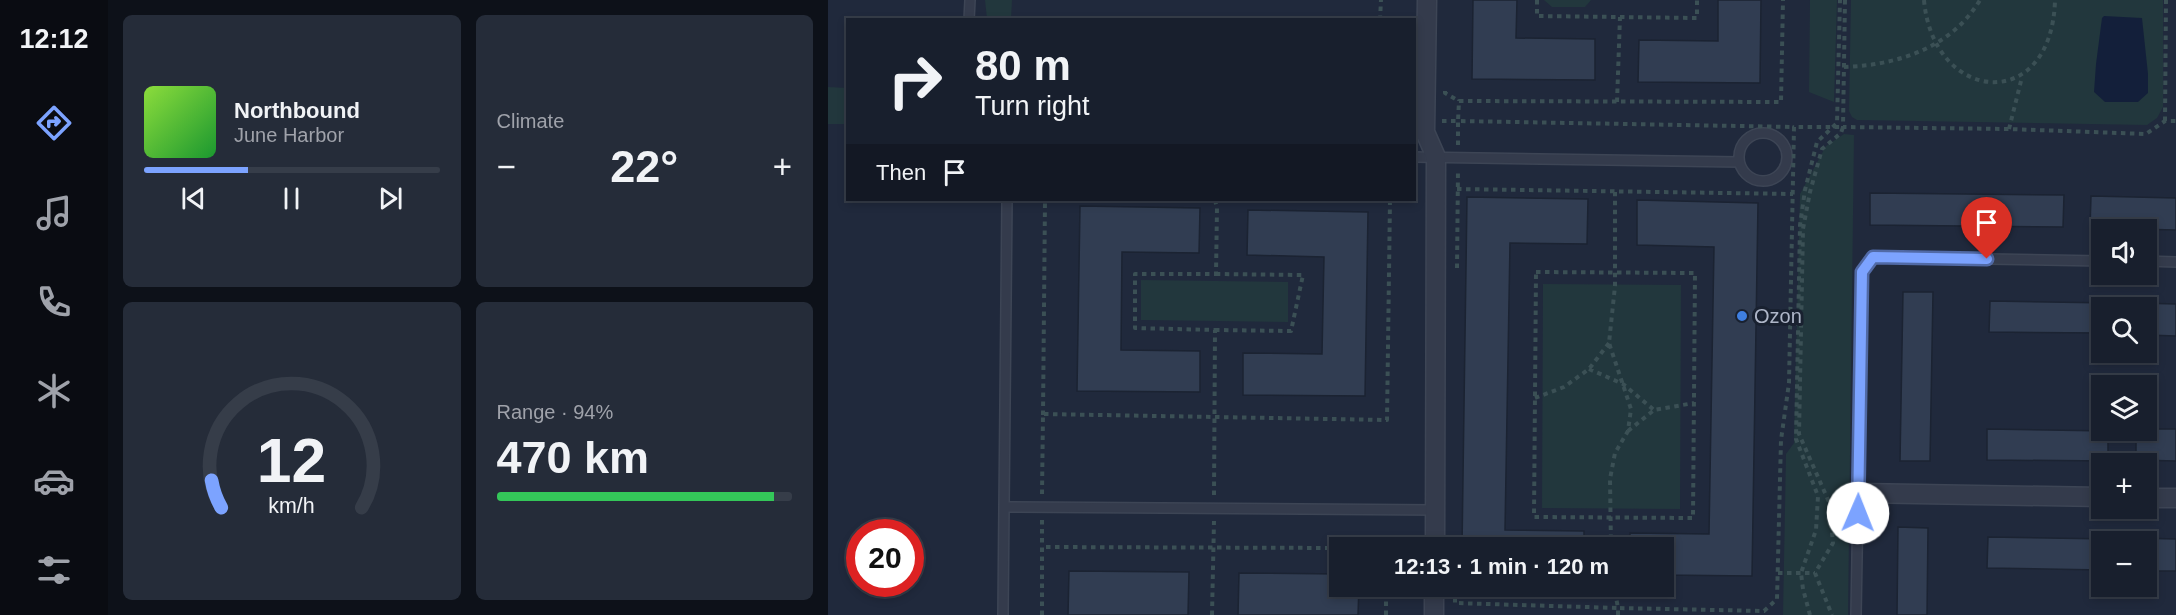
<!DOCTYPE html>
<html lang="en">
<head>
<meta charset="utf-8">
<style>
	:root { --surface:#181f2d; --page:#252c39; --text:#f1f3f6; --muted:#9fa2aa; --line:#363d49; --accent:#7ca3ff }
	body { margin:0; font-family:Arial,sans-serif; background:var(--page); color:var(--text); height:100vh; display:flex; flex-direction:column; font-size:22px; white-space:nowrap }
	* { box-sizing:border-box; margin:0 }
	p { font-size:20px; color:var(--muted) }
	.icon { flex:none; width:33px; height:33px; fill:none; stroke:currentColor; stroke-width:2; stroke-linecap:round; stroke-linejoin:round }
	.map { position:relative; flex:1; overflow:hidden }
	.panel { display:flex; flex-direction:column; gap:15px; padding:15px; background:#0d1119; width:720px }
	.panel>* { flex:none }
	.top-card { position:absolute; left:18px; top:18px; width:570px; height:183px; border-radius:0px; box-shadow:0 3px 9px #0003,0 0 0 2px var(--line); background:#181f2d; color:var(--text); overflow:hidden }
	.tools { position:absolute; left:1263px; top:219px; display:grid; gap:12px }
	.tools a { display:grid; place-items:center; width:66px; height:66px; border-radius:0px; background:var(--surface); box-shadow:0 3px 9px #0003,0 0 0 2px var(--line); font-size:30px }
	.speed { position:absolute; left:18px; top:519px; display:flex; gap:12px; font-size:30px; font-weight:700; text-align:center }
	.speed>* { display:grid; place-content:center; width:78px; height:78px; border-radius:50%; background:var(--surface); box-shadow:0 3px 9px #0003,0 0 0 2px var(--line); line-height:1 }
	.speed .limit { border:9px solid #d22; background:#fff; color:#111 }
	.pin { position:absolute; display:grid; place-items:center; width:51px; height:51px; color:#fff; margin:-62px -26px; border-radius:50% 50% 50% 0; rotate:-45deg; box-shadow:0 0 6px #0007 }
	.pin .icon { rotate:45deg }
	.me { position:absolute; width:66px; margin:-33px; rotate:1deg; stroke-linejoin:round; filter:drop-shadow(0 0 4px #0008) }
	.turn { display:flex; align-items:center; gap:21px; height:126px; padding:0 30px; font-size:27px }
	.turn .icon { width:78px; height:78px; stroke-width:2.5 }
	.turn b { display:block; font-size:42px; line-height:51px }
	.then { display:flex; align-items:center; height:57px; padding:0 30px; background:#0003; gap:12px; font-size:22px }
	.big { font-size:45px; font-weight:800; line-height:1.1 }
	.panel .card { flex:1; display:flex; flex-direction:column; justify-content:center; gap:9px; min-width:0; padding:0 21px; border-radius:9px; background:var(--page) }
	.panel .dial { align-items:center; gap:0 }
	.dial svg { height:156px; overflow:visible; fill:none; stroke:var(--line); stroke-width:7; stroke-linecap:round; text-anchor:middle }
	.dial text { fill:var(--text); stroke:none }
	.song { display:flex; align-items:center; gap:18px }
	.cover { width:72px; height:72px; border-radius:9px; background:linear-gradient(135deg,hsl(90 70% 55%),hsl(130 70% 35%)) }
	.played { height:6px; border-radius:3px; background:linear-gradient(90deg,var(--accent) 35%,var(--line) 35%) }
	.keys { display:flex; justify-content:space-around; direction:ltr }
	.heat { display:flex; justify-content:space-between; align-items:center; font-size:33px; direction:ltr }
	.charge { height:9px; border-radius:4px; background:linear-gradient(90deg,#34c759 94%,var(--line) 0) }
	.panel .tiles { flex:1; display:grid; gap:15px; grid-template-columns:repeat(2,1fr) }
	.trip { position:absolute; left:501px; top:537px; width:345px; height:60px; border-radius:0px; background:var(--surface); box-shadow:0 3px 9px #0003,0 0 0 2px var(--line); font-weight:800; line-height:60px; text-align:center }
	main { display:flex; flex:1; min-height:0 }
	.tab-bar { display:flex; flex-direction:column; width:108px; justify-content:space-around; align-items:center; background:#0a0c12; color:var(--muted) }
	.tab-bar .icon { width:42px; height:42px }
	.tab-bar .on { color:var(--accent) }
	.tab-bar b { font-size:27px; color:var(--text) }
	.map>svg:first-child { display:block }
</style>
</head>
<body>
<main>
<nav class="tab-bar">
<b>12:12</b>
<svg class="icon on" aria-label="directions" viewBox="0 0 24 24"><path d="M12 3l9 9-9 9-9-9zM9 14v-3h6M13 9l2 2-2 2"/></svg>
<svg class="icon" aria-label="music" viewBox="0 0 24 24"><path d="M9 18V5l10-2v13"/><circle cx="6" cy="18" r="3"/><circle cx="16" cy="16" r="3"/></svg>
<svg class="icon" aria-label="phone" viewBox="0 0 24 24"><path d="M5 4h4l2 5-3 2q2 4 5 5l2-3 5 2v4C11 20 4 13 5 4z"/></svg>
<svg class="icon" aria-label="climate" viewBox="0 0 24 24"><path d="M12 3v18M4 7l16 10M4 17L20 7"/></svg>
<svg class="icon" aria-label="car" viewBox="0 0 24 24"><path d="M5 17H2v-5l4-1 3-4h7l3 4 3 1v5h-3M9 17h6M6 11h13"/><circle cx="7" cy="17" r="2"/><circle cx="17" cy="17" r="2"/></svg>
<svg class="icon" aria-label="filters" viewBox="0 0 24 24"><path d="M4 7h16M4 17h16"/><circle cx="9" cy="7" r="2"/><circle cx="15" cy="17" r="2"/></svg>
</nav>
<section class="panel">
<div class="tiles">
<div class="card">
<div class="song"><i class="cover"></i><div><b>Northbound</b><p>June Harbor</p></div></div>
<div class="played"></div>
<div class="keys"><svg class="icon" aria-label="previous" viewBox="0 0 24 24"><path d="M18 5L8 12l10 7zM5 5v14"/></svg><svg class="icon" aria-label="pause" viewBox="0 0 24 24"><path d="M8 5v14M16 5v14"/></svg><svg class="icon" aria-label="next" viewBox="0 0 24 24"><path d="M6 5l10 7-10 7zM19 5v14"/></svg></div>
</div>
<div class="card"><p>Climate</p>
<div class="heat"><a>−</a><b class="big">22°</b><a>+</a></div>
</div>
<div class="card dial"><svg viewBox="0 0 100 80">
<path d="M14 69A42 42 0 1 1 86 69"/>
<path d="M14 69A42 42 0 0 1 9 55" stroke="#7ca3ff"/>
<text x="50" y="56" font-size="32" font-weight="700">12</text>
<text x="50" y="72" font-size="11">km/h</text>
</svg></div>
<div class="card"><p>Range · 94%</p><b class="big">470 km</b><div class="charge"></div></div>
</div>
</section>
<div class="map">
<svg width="1348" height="615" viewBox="0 0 1348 615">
	<rect width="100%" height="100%" fill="#20293c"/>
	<!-- green -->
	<path fill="#22373d" d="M157 0H184L183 19H159Z
		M716 0H763L757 7H724Z
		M982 0H1009L1006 102 981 92Z
		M1023 0H1335V107L1329 118 1319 125 1029 120 1024 117 1021 111Z
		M0 87 19 88V124H0Z
		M1016 134 1026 135 1020 615H955L958 454 966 443 972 194 998 146Z
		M313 280 460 282V322L313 320Z
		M715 284 853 285 852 509 714 508Z"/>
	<!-- water -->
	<path fill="#131f3a" d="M1276 16 1314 18 1320 74V93L1310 102H1277L1266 92 1268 64 1274 18Z"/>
	<!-- building -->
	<path fill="#313d52" stroke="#1b2332" stroke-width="1.5" d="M645 0H689L688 38 767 39V80L644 79Z
		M890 0H933L932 83 810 82 811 40 890 41Z
		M1042 193 1236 195 1235 227 1042 225Z
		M1263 196 1348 198V230L1262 228Z
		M639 197 760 199 759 244 682 243 677 530 756 531V548H634Z
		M809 200 930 203 924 576 836 575V548H802V533L881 534 886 247 809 245Z
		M252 206 372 208 371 253 294 252 293 350 372 351V392L249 391Z
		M420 210 540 212 537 396 415 395V353L494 354 496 257 419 255Z
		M1075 292H1105L1102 461H1072Z
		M1162 301 1283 303V308H1274V333L1161 332Z
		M1311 303 1348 304V336L1318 335V308H1311Z
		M1159 429 1280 431V461L1159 460Z
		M1318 429H1348V461L1308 460V430Z
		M1070 527 1100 528 1099 615H1069Z
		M1160 537 1281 539V542H1274V570L1159 568Z
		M1307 538 1348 539V571H1318V542H1307Z
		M241 571 361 572 360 615H240Z
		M411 573 512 574V586H531L530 615H410Z"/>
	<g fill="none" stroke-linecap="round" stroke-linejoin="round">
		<!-- lane casing -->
		<g stroke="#3d4555" stroke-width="12">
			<path id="lane" d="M141 20 142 0
				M911 157a24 24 0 1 1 48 0a24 24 0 1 1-48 0Z
				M586 157 911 162
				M179 200 176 507 607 510
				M1318 261 1348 262
				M175 615 176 507
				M1028 615 1034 271 1045 257 1274 261"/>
		</g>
		<!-- street casing -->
		<g stroke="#3d4555" stroke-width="21">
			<path id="street" d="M599 0 597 132 608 157 607 548
				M1031 493 1274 497
				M1318 498H1348
				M606 615V586"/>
		</g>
		<!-- path -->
		<path stroke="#3b5055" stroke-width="4" stroke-dasharray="4.5 4.5" stroke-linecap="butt" d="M709 0V16L869 18V0
			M1017 0 1015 127 1181 129 1318 134 1337 121H1348
			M1096 0C1105 104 1224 115 1227 0
			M552 20 553 0
			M1016 67C1070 65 1123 48 1152 0
			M617 91V93L631 101
			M789 102 792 17
			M614 121H630L631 101 953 102 955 0
			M1337 121 1338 0
			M1181 129 1194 77
			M630 145V121L966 127
			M629 189 965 194
			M629 268 630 170
			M708 272 867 273 865 518 706 517Z
			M387 330 463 331 475 275 388 274
			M761 369 795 384 826 410
			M707 398 736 387 761 369 781 343
			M215 415 217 200
			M800 431 826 410 866 403
			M214 494 215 414 559 420 562 200
			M386 495 387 330 307 328V274H388L389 208 387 200
			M1289 509H1305
			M214 520V547
			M555 548H559
			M783 548 782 479 787 453 800 431 803 409 781 343 787 286V192
			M950 573H987
			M627 598V603L790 608 786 586
			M214 615V547L512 548
			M384 615 386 521
			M558 615V586
			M790 615V608L936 611 949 599 953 440 961 383 966 127H1015L1013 133 994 149 982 192 975 229 971 434 1001 502 1005 543 987 573 1004 615
			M982 615 975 589 973 573 988 530 990 496 968 439 972 225 977 190 989 142 1009 123 1012 0"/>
		<!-- lane -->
		<use href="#lane" stroke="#343b4c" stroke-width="9"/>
		<!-- street -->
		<use href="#street" stroke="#343b4c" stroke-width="18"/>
	</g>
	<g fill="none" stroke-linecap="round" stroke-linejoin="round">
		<!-- route casing -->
		<g stroke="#516aa6" stroke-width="15">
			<path id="route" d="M1030 513 1034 272 1045 257 1159 259"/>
		</g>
		<!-- route -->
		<use href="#route" stroke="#7ca3ff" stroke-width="10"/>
	</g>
	<!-- markers -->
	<circle fill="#3f7fe0" stroke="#192130" stroke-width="2" cx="914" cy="316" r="6"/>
	<g text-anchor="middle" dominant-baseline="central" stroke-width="6" stroke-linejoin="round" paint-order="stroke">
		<!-- poi labels -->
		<g font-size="20" fill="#aeb6c8" stroke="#192130" text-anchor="start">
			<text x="926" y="316">Ozon</text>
		</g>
	</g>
</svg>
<div class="tools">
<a><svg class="icon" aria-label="sound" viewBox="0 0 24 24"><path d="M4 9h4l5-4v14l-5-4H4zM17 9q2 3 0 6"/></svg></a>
<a><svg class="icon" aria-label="search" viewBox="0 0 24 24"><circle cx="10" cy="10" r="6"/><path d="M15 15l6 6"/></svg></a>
<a><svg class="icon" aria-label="layers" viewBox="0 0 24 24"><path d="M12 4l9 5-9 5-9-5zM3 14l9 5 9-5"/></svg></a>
<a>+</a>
<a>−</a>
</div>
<div class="speed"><div class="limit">20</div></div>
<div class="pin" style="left:1159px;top:259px;background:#d93025"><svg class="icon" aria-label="arrive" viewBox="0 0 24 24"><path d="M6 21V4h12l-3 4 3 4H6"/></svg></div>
<svg class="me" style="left:1030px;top:513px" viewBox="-20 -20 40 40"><circle r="19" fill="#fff"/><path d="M0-13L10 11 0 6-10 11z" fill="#7ca3ff"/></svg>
<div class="trip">12:13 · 1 min · 120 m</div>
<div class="top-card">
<div class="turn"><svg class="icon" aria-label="right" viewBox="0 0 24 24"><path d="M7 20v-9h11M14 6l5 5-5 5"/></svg><div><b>80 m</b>Turn right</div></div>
<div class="then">Then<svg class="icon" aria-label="arrive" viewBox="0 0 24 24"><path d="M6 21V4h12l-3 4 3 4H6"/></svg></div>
</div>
</div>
</main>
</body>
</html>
